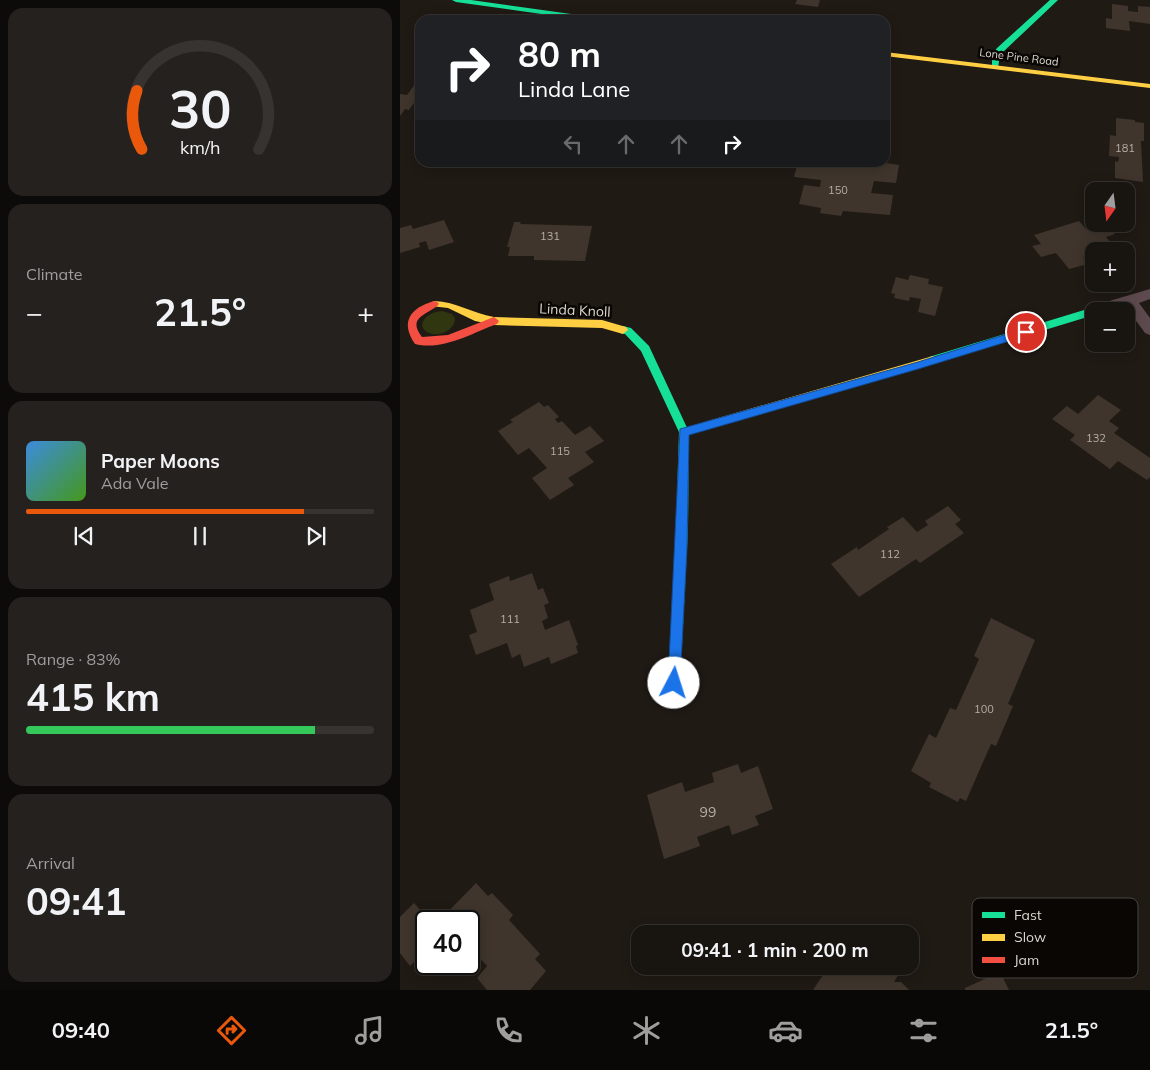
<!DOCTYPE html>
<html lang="en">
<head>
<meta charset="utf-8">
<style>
	:root { --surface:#181410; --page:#25211e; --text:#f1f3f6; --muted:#9f9e9f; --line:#363330; --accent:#ea580c }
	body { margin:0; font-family:Mulish,sans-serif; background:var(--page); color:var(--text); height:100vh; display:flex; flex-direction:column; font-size:19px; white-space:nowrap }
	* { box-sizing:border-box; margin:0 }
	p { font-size:16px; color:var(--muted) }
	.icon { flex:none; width:28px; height:28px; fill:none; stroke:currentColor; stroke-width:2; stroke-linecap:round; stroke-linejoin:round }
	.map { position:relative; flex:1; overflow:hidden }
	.details { display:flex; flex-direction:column; gap:8px; padding:8px; background:#0d0b09; width:400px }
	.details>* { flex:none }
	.banner { position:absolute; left:15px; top:15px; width:475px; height:152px; border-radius:15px; box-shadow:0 2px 12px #0003,0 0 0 1px var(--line); background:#202124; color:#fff; overflow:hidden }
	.needle { width:32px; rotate:194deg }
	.fabs { position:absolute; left:685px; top:182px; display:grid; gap:10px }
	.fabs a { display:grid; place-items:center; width:50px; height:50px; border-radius:10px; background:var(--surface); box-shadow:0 2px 12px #0003,0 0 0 1px var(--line); font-size:25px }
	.speed { position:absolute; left:15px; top:910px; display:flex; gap:10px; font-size:25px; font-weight:700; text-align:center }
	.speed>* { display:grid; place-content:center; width:65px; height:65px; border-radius:50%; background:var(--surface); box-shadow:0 2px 12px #0003,0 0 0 1px var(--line); line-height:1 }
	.speed .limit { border:2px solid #111; border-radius:8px; background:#fff; color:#111 }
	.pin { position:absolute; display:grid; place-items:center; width:42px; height:42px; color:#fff; margin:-21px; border:2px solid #fff; border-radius:50%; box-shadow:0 1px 5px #0007 }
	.me { position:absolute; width:55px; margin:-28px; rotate:5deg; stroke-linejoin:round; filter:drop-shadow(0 0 4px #0008) }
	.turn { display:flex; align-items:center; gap:18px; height:105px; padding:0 20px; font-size:22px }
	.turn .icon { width:65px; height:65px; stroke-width:2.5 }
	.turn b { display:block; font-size:35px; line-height:42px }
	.lanes { display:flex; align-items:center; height:48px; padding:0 20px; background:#0003; justify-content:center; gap:25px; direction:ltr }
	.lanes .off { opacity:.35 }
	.big { font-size:38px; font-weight:700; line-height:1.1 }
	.details .widget { flex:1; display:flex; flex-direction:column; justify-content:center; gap:8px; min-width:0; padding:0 18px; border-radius:15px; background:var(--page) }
	.details .dial { align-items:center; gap:0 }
	.dial svg { height:130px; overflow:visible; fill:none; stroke:var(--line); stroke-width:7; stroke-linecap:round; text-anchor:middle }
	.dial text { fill:var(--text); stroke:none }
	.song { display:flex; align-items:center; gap:15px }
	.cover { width:60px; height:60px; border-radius:8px; background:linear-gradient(135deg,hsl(210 70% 55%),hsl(100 70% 35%)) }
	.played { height:5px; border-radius:2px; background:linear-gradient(90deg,var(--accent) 80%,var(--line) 80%) }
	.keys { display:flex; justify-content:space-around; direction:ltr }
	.heat { display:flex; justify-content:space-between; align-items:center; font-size:28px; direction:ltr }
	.charge { height:8px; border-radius:4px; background:linear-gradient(90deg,#34c759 83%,var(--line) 0) }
	.trip { position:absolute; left:231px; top:925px; width:288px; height:50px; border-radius:15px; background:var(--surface); box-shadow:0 2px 12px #0003,0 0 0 1px var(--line); font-weight:700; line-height:50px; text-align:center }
	.dock { display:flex; height:80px; justify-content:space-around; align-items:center; background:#0a0806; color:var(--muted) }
	.dock .icon { width:35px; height:35px }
	.dock .on { color:var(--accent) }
	.dock b { font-size:22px; color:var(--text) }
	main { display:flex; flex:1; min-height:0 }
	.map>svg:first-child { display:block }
</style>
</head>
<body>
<main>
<section class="details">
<div class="widget dial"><svg viewBox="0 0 100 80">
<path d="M14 69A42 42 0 1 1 86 69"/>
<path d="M14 69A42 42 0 0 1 11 33" stroke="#ea580c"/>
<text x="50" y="56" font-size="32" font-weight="700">30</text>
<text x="50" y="72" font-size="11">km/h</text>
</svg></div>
<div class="widget"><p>Climate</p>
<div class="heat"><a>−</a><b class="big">21.5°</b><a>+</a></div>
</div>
<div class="widget">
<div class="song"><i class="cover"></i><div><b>Paper Moons</b><p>Ada Vale</p></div></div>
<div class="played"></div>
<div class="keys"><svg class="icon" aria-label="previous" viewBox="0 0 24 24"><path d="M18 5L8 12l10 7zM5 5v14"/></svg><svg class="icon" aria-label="pause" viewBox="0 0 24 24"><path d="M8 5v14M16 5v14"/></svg><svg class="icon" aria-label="next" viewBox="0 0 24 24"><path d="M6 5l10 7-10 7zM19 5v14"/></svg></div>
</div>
<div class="widget"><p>Range · 83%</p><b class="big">415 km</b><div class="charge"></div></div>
<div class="widget"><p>Arrival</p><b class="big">09:41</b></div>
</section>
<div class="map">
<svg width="750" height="990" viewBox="0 0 750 990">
	<rect width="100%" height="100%" fill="#201a15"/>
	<!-- green -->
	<path fill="#30360f" d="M42 311 52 314 55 318C55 334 28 341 22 326 23 316 32 312 42 311Z"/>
	<!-- building -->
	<path fill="#3f352c" d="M397 0H420L418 7 395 4Z
		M712 4 728 6V11L738 12V6L750 7V24L729 21 730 31 706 28V18L712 19Z
		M18 80H20V94L9 110 5 109 0 116V94L7 95Z
		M716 118 735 120V122L744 123V141H741L743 182 715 178V161L718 162 719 157 709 156 710 135 716 136Z
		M398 162H479L499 165 496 183 474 181 471 193 493 195 490 215 443 211 441 216 420 213 421 208 399 204 404 185 420 187 421 180 394 177Z
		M44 220 54 242 29 250 26 241 19 243 20 247 0 253V228L11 225 13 229Z
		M679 221 686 229H688L685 225 694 222 698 227 706 225 715 234 706 237 714 247 690 252 692 254 683 257 688 264 669 269 656 253 641 257 632 246 641 244 634 235Z
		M114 222H121L120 224 192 226 185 261 134 260V256H108L110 247H107Z
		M510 275 529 279 528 284 543 287 535 316 518 312 521 299 510 297 509 301 494 298 495 294 491 293 496 277 508 280Z
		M698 395 721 410 709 421 719 428 714 433 750 458V477L747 480 718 461 710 469 670 440 675 435 652 419 667 406 678 414Z
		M139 402 144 407 148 405 159 417 155 419 158 423 162 421 175 435 190 426 204 441 185 452 194 462 168 478 174 485 150 500 132 478 147 468 129 448 118 455 98 431 113 422 110 420Z
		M548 506 561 520 555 524 564 533 520 563 516 559 459 597 431 564 457 547 458 550 489 529 487 527 503 517 517 532 528 525 525 521Z
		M132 573 138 590 143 588 149 603 144 605 148 618 142 621 145 630 169 620 178 645 176 646 178 653 151 664 149 657 124 667 120 654 112 658 107 643 76 655 69 635 77 632 70 610 94 600 89 584 109 576 110 581Z
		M591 618 635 640 608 704 613 706 596 746 591 744 566 801 560 798 558 802 529 787 531 783 511 771 529 734 536 738 550 708 556 710 579 659 574 656Z
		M338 764 341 773 358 766 373 809 355 816 359 825 332 835 329 825 297 837 300 846 264 859 247 795 282 782 285 792 314 782 312 773Z
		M76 883 88 896 92 893 113 915 109 920 140 954 135 959 146 971 130 990H87L77 978 87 966 69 946V921H39Z
		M14 903 30 921H26V963L20 956 10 966 0 953V917Z
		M429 966H452L457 970 459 966H499L500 972 494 982H501L509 990H413Z
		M600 972 609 990H565V988Z"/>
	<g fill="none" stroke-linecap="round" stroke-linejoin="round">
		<!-- street -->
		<path fill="#5d4a4e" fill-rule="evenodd" d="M750 289V299L739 303 750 318V335L745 333 726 307 711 311H694V316L689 315 686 311 689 307Z"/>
		<!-- fast -->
		<path fill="#16e098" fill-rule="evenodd" d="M52 0H71L200 18 204 20H184L56 2Z
			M650 0H658L603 52 600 55 598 68H592V55L597 48Z
			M694 307 699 311H694V315L533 364 528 360 529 357Z
			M223 326 231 328 249 346 289 432 288 530 280 683 279 687 274 689 269 687 268 683 276 530 279 432 241 351 225 334 220 333 218 330Z"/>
		<!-- slow -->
		<path fill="#ffcf43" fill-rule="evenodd" d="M485 52 750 84V88L485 56Z
			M34 301C57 302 72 313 94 317L202 320 226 327 228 330 223 334 202 328 94 325 75 321 48 308 31 306 29 304Z
			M533 356 538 360 537 363 284 436 279 432 284 428Z"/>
		<!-- jam -->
		<path fill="#f24e42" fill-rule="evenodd" d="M34 301 37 302 39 304C29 315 6 316 22 337L48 335 94 317 99 321 97 324C72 333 43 351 15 344 0 322 10 308 34 301Z"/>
	</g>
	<!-- route -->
	<path fill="#1a73e8" stroke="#114b97" d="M626 328 629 330V335L518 369 289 435 287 548 280 683 279 687 274 689 269 687 268 683 280 429 518 362Z"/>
	<g text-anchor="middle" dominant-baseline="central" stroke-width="5" stroke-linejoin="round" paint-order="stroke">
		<!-- far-street labels -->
		<g font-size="11" fill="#ddd6d0" stroke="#090603">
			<text transform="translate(619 57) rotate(7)">Lone Pine Road</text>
		</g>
		<!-- number labels -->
		<g font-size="11" fill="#b6aea7">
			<text x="725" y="148">181</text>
			<text x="438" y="190">150</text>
			<text x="150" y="236">131</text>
			<text x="696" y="438">132</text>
			<text x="160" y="451">115</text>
			<text x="490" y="554">112</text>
			<text x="110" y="619">111</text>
			<text x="584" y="709">100</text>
		</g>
		<!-- street labels -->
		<g font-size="14" fill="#ddd6d0" stroke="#090603">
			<text transform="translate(175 310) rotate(3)">Linda Knoll</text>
		</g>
		<!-- near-number labels -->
		<g font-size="14" fill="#b6aea7">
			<text x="308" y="812">99</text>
		</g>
	</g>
	<!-- legend -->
	<rect x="572" y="898" width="166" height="80" rx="8" fill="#090603" stroke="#494440" stroke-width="1"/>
	<rect x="582" y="912" width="23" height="6" fill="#16e098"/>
	<rect x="582" y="934" width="23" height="7" fill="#ffcf43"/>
	<rect x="582" y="957" width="23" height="6" fill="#f24e42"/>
	<g font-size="14" fill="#ddd6d0">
		<text x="614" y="920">Fast</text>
		<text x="614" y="942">Slow</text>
		<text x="614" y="965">Jam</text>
	</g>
</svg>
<div class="fabs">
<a><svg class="needle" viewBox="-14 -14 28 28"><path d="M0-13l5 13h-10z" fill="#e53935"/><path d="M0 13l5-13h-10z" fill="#9f9e9f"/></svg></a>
<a>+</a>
<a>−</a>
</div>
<div class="speed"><div class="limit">40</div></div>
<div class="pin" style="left:626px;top:332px;background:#d93025"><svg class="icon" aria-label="arrive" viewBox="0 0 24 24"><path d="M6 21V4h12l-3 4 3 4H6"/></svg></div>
<svg class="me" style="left:274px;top:683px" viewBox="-20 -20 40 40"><circle r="19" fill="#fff"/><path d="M0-13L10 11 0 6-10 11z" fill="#1a73e8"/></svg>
<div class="trip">09:41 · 1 min · 200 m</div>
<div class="banner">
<div class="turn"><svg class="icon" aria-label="right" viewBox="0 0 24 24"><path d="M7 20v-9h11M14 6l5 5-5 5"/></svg><div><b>80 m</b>Linda Lane</div></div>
<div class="lanes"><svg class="icon off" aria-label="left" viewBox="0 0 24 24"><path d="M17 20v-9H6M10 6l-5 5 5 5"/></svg><svg class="icon off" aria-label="ahead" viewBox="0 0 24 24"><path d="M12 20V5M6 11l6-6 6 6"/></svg><svg class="icon off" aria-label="ahead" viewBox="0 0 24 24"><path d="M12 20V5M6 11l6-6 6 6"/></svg><svg class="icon" aria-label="right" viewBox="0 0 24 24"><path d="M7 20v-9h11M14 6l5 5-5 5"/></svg></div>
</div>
</div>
</main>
<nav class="dock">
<b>09:40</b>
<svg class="icon on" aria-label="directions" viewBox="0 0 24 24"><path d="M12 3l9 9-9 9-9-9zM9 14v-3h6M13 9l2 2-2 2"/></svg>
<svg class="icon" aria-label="music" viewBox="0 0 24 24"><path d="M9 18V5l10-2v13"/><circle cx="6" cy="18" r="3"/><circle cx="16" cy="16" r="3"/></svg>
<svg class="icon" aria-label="phone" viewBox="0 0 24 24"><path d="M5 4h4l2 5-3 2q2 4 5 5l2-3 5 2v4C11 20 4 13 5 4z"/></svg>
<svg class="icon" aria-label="climate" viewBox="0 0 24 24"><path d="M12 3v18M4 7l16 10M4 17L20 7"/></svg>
<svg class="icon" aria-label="car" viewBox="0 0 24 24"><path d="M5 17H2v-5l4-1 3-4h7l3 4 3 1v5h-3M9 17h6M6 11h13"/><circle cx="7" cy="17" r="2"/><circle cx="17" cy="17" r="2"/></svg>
<svg class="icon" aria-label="filters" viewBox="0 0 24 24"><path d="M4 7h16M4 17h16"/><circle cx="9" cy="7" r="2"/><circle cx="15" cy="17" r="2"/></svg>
<b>21.5°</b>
</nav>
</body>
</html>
